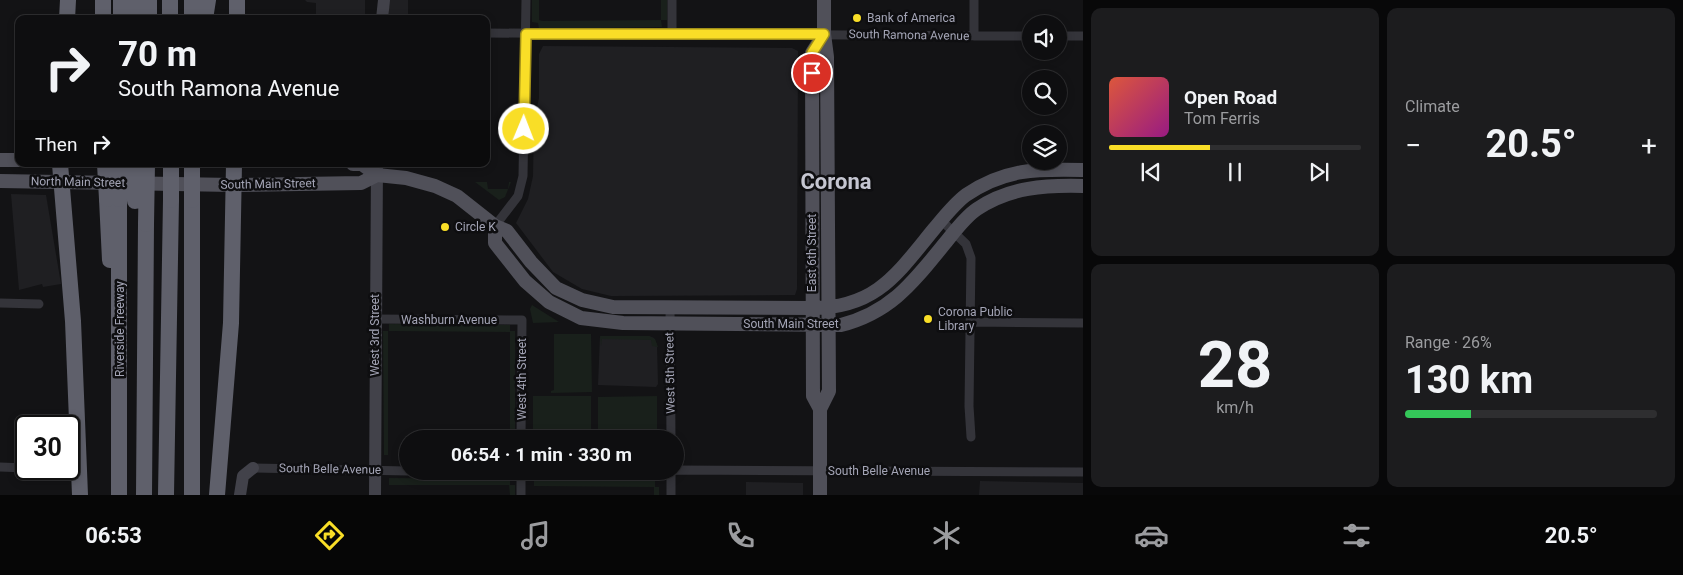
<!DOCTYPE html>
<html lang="en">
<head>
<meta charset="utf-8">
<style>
	:root { --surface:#0e0e10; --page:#1c1c1e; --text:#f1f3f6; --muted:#9b9c9f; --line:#2e2e30; --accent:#f9de27 }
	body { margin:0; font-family:Roboto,sans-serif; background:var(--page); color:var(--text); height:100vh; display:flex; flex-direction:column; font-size:19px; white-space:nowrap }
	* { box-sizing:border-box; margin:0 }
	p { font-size:16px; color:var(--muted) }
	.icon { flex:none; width:28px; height:28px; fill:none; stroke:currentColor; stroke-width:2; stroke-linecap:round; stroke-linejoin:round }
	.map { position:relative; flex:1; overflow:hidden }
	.sheet { display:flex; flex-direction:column; gap:8px; padding:8px; background:#080809; width:600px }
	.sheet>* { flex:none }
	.top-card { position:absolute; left:15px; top:15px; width:475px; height:152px; border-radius:10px; box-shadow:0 2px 8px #0003,0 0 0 1px var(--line); background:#0e0e10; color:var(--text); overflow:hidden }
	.controls { position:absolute; left:1022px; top:15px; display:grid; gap:10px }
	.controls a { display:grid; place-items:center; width:45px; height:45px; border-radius:50%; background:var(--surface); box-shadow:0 2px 8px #0003,0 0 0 1px var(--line); font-size:25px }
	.speed { position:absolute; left:15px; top:415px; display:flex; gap:10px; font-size:25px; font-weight:700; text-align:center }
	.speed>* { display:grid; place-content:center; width:65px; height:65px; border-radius:50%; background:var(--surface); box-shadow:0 2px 8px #0003,0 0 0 1px var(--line); line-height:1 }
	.speed .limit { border:2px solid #111; border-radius:8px; background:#fff; color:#111 }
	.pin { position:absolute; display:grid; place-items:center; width:42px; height:42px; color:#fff; margin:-21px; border:2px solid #fff; border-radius:50%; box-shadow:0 1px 5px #0007 }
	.me { position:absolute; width:55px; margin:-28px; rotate:1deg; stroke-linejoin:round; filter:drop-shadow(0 0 4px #0008) }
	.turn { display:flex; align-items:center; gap:18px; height:105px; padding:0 20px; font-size:22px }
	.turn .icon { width:65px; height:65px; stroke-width:2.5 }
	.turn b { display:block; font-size:35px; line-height:42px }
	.then { display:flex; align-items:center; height:48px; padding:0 20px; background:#0003; gap:10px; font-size:19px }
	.big { font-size:38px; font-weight:700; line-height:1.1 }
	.sheet .card { flex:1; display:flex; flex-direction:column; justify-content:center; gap:8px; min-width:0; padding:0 18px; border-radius:10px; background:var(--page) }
	.sheet .dial { align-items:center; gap:0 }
	.dial b { font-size:65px; line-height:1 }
	.song { display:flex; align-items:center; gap:15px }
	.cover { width:60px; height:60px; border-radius:8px; background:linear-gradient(135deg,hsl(10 70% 55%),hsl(310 70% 35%)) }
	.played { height:5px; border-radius:2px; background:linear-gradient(90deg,var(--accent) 40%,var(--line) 40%) }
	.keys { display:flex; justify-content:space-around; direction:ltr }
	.heat { display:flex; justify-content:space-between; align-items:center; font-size:28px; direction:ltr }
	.charge { height:8px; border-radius:4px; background:linear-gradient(90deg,#34c759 26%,var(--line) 0) }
	.sheet .tiles { flex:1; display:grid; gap:8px; grid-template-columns:repeat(2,1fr) }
	.trip { position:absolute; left:399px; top:430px; width:285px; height:50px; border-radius:25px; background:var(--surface); box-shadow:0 2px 8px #0003,0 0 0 1px var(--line); font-weight:700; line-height:50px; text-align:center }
	.menu { display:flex; height:80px; justify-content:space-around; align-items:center; background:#060606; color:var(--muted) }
	.menu .icon { width:35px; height:35px }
	.menu .on { color:var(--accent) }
	.menu b { font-size:22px; color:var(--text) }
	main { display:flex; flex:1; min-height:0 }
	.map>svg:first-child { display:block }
</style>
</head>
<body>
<main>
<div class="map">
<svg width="1083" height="495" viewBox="0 0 1083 495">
	<rect width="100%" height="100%" fill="#131315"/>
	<!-- built -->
	<path fill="#1f1f22" d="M305 0H365V17L364 19H316V3L307 2Z
		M389 0H408V19H389Z
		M543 46 792 48 798 51 797 289 795 295 611 296 582 289 553 272 516 223 528 199 533 176 534 122 539 98V54Z
		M11 194 46 195 61 284 43 287 42 284 19 290Z
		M600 336H649L654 338 657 345 658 384 656 387 598 385Z
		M980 481 1083 483V495H979Z
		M746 482 803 483V495H746Z"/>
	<!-- green -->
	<path fill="#19201b" d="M532 0H539V20L542 21 661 20V0H667V20H661L662 27 539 29 538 23 532 22Z
		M475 182H487L488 189H508L509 182H511L505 197 499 200Z
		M532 305 559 322 533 323 530 309Z
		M389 324 510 325V331H515V439H510V332L389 331Z
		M383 331H388V455H384Z
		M554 334H591L592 392 551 393V391L554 390Z
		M600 336H649L655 339 658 347 652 346 651 340 602 339 601 346Z
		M533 396H591V439H533Z
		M657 396V439H598V397Z
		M389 478 510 479V485H515V495H510L509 485H389Z
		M534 479 655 481V487H659V495H654V487L534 486Z"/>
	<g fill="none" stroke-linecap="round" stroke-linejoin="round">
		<!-- street -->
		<path stroke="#34343a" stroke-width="9" d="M486 33 1031 36
			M672 34V0
			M974 36V0
			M1059 36H1083
			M941 220 966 244 971 258 969 406 971 437
			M495 226 518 196 523 176 526 0
			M0 303 39 304
			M670 307 671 439
			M375 319 522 320 521 439
			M971 322 1083 323
			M0 467 26 468
			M253 468 408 471
			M675 470 1083 472
			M521 495V471
			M671 495V471"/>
		<!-- secondary -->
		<path stroke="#42424a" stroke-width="12" d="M382 19 384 0
			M240 495 243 476 253 468
			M375 495 377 164"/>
		<!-- primary -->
		<path stroke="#505059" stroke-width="14" d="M0 160H19
			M353 164H362L377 175
			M0 181 233 185 361 183 377 175 406 178 435 186 457 196 495 226 507 231 531 262 556 288 582 300 613 307 812 308C876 308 897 274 934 229 944 217 954 204 966 195 1005 168 1038 169 1083 170
			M495 226V243L525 281 549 302 581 318 623 323 841 325C892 312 914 281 946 242 955 231 965 217 977 209 1010 187 1045 185 1083 186
			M820 409 813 396 812 53 824 34
			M820 495V409L829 391 827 57 824 34V0"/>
		<!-- highway -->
		<path stroke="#5f606b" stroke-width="16" d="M103 0V19
			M135 0V19
			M170 0V19
			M192 0V19
			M67 19 68 0
			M121 19V0
			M149 19V0
			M205 19 208 0
			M237 19V0
			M60 164 73 321 80 495
			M107 199 110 260
			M192 200V495
			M119 495V199
			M144 495 146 224
			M166 495 171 200
			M217 495 231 323 234 164"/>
		<!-- highway-bridge -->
		<path stroke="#5f606b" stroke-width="16" d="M105 164 107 199
			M119 164V199
			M135 164V201
			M171 200V164
			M192 200V164
			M146 224 147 164"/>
	</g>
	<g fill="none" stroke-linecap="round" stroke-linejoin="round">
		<!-- route casing -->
		<g stroke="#a29019" stroke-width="12">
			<path id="route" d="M524 129 526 34H824L812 53V73"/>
		</g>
		<!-- route -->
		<use href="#route" stroke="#f9de27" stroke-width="9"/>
	</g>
	<!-- markers -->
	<g fill="#f9de27" stroke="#0e0e10" stroke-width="2">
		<circle cx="857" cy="18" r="5"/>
		<circle cx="445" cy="227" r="5"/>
		<circle cx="928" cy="319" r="5"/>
	</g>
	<g text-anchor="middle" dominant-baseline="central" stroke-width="5" stroke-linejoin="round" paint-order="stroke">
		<!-- poi labels -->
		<g font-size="12" fill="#a4a5b6" stroke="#0e0e10" text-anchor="start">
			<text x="867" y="18">Bank of America</text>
			<text x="455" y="227">Circle K</text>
			<text x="938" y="312">Corona Public<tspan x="938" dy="14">Library</tspan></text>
		</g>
		<!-- street labels -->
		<g font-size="12" fill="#a4a5b6" stroke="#0e0e10">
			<text transform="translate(909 35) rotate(1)">South Ramona Avenue</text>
			<text transform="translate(78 182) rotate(1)">North Main Street</text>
			<text transform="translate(268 184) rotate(-1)">South Main Street</text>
			<text transform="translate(812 253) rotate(-90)">East 6th Street</text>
			<text x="449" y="320">Washburn Avenue</text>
			<text x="791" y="324">South Main Street</text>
			<text transform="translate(120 329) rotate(-90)">Riverside Freeway</text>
			<text transform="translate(375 335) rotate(-90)">West 3rd Street</text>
			<text transform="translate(670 373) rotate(-91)">West 5th Street</text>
			<text transform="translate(522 379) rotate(-90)">West 4th Street</text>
			<text transform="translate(330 469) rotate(1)">South Belle Avenue</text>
			<text x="879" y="471">South Belle Avenue</text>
		</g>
		<!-- town labels -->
		<g font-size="22" font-weight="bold" fill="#c5c6d1" stroke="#0e0e10">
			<text x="836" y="181">Corona</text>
		</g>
	</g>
</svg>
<div class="controls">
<a><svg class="icon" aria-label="sound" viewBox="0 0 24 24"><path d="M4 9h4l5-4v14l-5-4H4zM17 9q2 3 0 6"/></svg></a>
<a><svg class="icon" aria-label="search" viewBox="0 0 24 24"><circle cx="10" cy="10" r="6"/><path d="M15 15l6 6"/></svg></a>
<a><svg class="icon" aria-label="layers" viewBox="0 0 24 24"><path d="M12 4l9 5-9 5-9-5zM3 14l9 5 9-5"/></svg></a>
</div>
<div class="speed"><div class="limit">30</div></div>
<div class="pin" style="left:812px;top:73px;background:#d93025"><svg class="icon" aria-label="arrive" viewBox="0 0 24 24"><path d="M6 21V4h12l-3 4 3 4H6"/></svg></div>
<svg class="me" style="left:524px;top:129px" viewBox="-20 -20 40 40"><circle r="17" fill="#f9de27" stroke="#fff" stroke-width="3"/><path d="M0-11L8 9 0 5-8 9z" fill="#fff"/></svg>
<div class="trip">06:54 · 1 min · 330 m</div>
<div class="top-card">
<div class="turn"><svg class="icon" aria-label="right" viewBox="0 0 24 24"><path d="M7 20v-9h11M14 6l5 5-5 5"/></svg><div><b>70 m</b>South Ramona Avenue</div></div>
<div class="then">Then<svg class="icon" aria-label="right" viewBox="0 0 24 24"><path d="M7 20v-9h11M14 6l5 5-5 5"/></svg></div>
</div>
</div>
<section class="sheet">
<div class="tiles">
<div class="card">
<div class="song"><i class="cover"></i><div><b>Open Road</b><p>Tom Ferris</p></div></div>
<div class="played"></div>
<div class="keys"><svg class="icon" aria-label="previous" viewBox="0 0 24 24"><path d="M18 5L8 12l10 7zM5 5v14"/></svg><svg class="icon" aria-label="pause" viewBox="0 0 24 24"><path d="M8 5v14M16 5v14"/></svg><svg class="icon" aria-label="next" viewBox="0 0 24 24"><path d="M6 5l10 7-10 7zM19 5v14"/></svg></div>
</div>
<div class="card"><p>Climate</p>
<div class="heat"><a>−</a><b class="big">20.5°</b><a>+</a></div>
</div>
<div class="card dial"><b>28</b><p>km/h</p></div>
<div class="card"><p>Range · 26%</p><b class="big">130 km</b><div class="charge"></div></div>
</div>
</section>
</main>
<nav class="menu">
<b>06:53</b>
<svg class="icon on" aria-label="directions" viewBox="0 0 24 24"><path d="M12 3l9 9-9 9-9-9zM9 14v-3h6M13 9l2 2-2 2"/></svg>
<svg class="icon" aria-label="music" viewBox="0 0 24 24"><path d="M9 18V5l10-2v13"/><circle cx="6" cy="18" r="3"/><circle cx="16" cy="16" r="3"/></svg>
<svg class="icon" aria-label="phone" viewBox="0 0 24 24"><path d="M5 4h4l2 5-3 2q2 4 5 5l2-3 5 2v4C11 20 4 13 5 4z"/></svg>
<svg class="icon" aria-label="climate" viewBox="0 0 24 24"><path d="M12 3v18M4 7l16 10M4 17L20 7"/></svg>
<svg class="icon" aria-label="car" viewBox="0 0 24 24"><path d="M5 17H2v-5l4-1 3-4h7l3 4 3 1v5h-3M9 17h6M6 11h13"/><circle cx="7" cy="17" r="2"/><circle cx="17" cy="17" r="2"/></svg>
<svg class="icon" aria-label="filters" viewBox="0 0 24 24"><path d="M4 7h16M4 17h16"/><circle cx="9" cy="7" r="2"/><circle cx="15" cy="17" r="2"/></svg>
<b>20.5°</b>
</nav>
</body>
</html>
